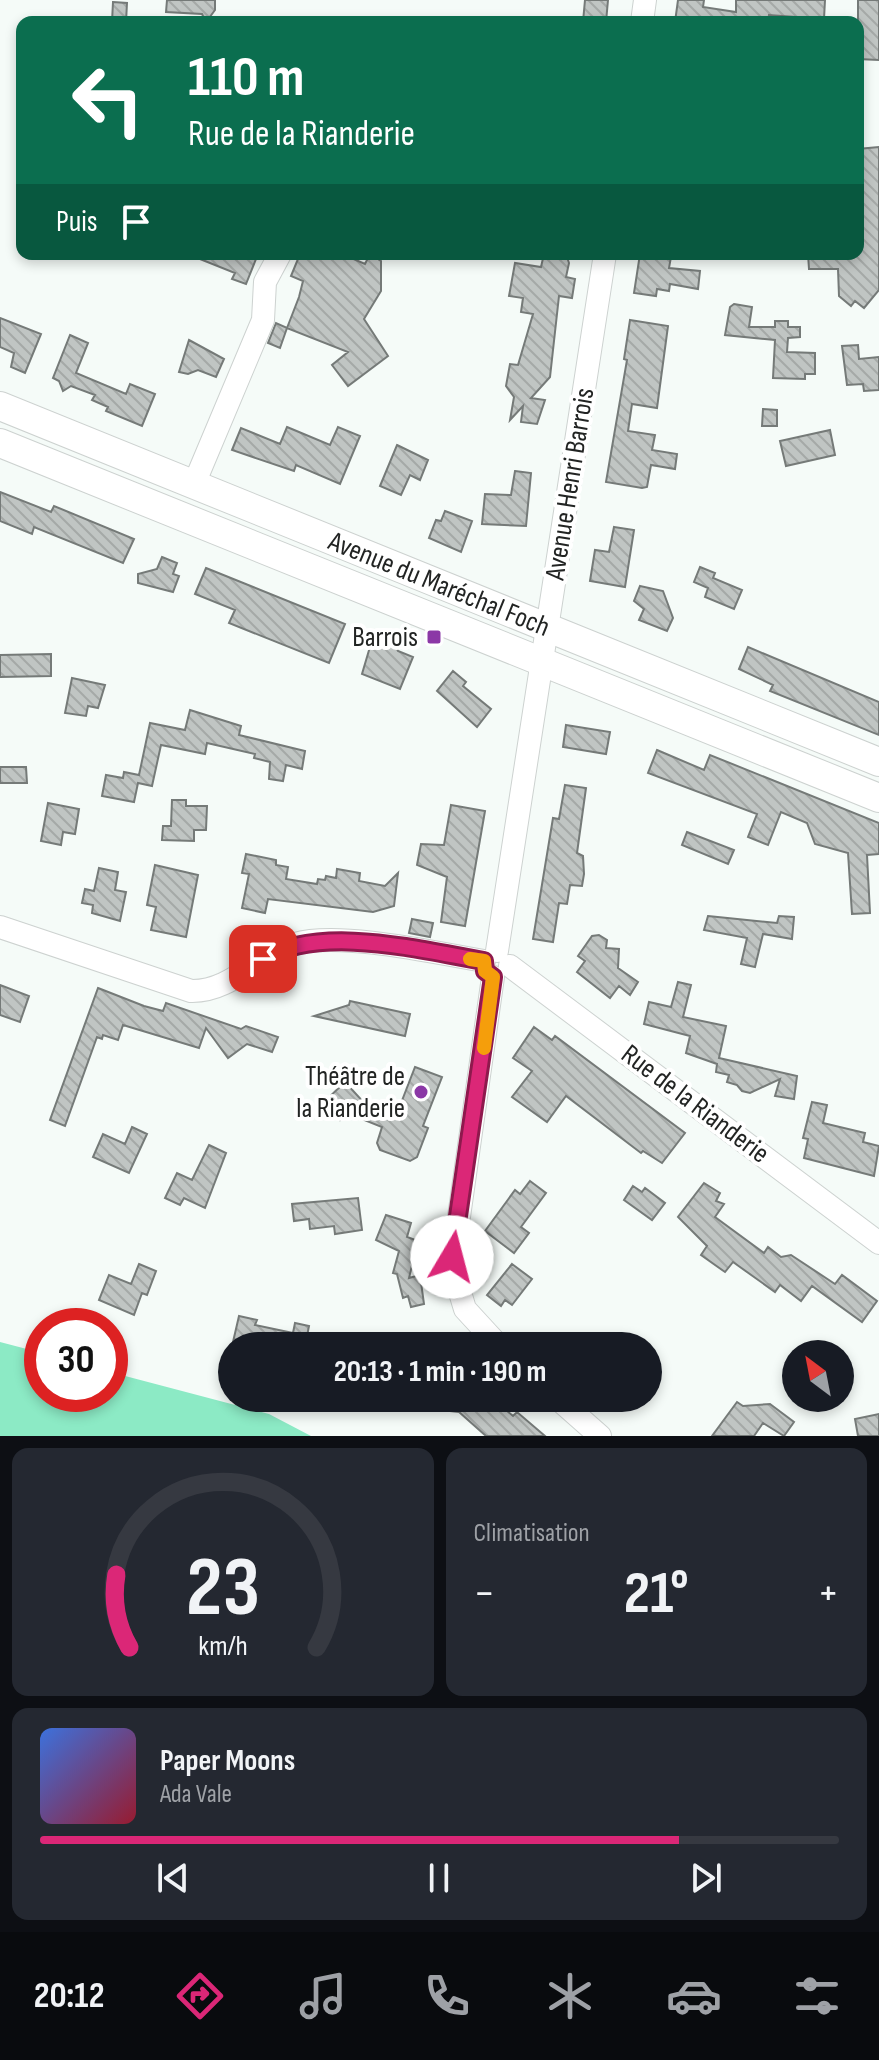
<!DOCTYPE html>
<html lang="fr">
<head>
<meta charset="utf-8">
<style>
	:root { --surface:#171b24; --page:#242831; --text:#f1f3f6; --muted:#9ea1a6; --line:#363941; --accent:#db2777 }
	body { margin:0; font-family:"Sofia Sans Condensed",sans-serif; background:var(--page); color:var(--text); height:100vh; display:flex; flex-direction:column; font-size:30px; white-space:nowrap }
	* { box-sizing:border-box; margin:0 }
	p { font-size:26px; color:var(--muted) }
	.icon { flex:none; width:44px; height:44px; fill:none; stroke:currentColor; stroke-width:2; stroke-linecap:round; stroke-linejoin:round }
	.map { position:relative; height:1436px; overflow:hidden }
	.side { display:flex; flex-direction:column; gap:12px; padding:12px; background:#0d0f14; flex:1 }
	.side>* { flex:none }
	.top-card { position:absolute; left:16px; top:16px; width:848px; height:244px; border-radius:16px; box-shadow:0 4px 12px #0003; background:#0b6e4f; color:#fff; overflow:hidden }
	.needle { width:52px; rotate:328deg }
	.buttons { position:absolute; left:782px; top:1340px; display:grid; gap:16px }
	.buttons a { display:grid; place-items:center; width:72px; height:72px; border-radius:50%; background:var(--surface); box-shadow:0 4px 12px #0003; font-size:40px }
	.speed { position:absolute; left:24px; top:1308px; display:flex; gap:16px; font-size:40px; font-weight:700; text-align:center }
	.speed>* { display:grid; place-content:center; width:104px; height:104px; border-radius:50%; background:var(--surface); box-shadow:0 4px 12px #0003; line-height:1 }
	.speed .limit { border:12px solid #d22; background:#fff; color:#111 }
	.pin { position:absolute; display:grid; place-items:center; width:68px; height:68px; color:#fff; margin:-34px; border-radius:16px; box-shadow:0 4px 12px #0006 }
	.me { position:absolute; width:88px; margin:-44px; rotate:8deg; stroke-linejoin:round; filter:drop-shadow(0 0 6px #0008) }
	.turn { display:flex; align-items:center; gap:28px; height:168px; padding:0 40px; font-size:36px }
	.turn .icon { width:104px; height:104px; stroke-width:2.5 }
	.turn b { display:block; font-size:56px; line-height:68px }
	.then { display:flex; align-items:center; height:76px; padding:0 40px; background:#0003; gap:16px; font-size:30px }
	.big { font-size:60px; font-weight:700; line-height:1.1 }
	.side .widget { flex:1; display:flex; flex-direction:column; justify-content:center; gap:12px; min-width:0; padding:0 28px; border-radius:16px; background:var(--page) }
	.side .dial { align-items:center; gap:0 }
	.dial svg { height:208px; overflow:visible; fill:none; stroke:var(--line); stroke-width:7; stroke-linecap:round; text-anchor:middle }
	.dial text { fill:var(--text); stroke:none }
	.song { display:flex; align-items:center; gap:24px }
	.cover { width:96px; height:96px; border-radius:12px; background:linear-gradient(135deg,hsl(220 70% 55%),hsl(350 70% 35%)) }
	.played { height:8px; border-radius:4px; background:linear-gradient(90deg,var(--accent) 80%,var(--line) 80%) }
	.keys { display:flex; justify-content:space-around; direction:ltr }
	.heat { display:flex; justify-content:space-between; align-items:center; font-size:44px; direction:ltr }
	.side .tiles { flex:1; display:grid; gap:12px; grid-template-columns:1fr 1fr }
	.widget:last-child { grid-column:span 2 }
	.trip { position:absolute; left:218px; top:1332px; width:444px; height:80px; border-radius:40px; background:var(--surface); box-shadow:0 4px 12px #0003; font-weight:700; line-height:80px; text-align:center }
	.tab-bar { display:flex; height:128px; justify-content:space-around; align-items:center; background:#090b0e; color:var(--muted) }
	.tab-bar .icon { width:56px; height:56px }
	.tab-bar .current { color:var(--accent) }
	.tab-bar b { font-size:36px; color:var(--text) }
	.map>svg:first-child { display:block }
</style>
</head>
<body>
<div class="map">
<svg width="879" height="1436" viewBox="0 0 879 1436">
	<defs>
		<pattern id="building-back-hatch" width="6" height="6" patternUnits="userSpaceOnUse" patternTransform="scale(2)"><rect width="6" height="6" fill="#c0c5c3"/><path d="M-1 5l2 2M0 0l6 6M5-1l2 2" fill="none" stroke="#a5a9a7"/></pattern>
	</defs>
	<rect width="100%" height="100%" fill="#f5fbf8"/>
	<!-- garden -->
	<path fill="#8ceac5" d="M0 1342 42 1353V1394H110V1372L269 1414 311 1436H0Z"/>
	<!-- building -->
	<path fill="url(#building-back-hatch)" stroke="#757a78" stroke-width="2" d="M167 0H215V10L206 22 202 14 166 12Z
		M585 0H608L606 22H583Z
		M678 0H704L703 7 736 12V0H825L824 19 769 15 768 22H675Z
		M858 0H879V60L858 59Z
		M113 2 127 3 126 22H112Z
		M879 147V290L864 308 855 301 851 306 839 296 838 269H809L808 254H858V149Z
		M258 254 246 284 232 279 235 273 190 255Z
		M300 254H342L365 264 370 254 381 261V291L364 319 388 356 348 386 332 365 348 352 287 328 280 348 268 343 276 323 287 328 299 297 303 281 291 276Z
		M544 254H566L569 263 566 277 575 279 572 298 559 296 550 377 531 398 545 400 537 424 521 422 523 406 510 420 514 397 506 386 510 364 518 365 533 314 521 312 523 298 509 296 515 263 541 267Z
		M640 254 671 257 669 268 700 271 698 289 670 284 669 291 657 289 656 296 634 293Z
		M734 304 752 307 749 327H775V321H788V327H800V337L788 338 787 352 815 353V374H805V379L773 378 775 340 725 335 730 307Z
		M0 318 41 334 25 373 11 367 14 353 0 347Z
		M630 320 668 326 657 408 632 404 628 431 655 435 652 450 677 454 675 469 651 465 647 487 642 488 606 482 627 360 624 359Z
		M70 335 88 343 76 373 126 394 130 384 155 394 142 426 106 411 108 407 92 400 95 395 71 386 63 391 59 381 53 378Z
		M189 340 224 359 216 377 198 370 188 374 179 372Z
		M858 345 859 359 879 357V390L864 391 863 384 847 385 842 346Z
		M763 409 777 410V426H762Z
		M287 427 330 445 338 427 360 436 340 484 296 465 294 471 232 450 241 428 280 444Z
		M830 430 835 455 786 466 780 441Z
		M397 445 428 460 420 480 410 475 401 495 380 486Z
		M515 471 531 473 526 526 482 524 485 494 511 495Z
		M0 492 51 512 54 506 134 539 123 563 34 527 32 534 0 521Z
		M445 511 472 521 461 552 429 538 436 520 441 521Z
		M614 527 634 530 625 587 590 581 595 550 609 552Z
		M162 557 177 563 173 574 179 576 173 592 138 583V574L157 569Z
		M700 567 715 573 713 578 742 590 734 609 705 597 708 588 694 582Z
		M206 568 345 624 329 663 229 623 235 610 195 594Z
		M640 586 663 591 673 618 667 631 639 620 644 609 634 601Z
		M372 640 388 646 394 643 398 651 413 657 400 689 362 674Z
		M748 647 879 702V735L770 691 773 685 739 669Z
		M51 654V676L0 677V655Z
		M453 671 466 682 463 686 491 709 477 727 437 691Z
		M72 678 105 685 98 708 88 706 86 716 65 713Z
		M190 710 241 726 239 735 305 751 302 769 286 765 283 781 269 779 270 762 254 758 255 754 207 743 205 754 161 745 152 786 138 783 134 802 102 796 106 775 123 778 124 772 139 775 150 723 185 730Z
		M566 725 610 732 606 754 563 747Z
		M657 750 704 770 710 755 879 823V854L867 855 870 913 852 914 848 853 815 844 807 823 781 812 768 845 748 837 757 814 648 773Z
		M0 767H26L27 783H0Z
		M565 785 586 788 577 853 583 856 584 874 582 886 570 885 567 904 559 903 553 942 533 939 553 818 559 819Z
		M172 800H186V806H207L206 830H194V841L162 840 163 826H171Z
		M48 803 79 809 75 834 63 832 61 845 41 841Z
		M451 805 485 811 465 926 441 922 447 877 417 865 421 844 444 845Z
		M687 832 734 850 728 864 682 845Z
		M246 854 276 860V865L288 867 286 879 317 884 318 879 325 880 326 876 336 878 337 869 360 873 359 881 385 886 398 873 394 906 373 912 268 899 265 913 242 908 249 874 242 873Z
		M155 865 198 875 186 937 151 930 156 907 147 905Z
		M99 868 118 872 115 890 126 892 120 921 92 913 93 905 82 903 85 889 94 891Z
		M708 916 777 923 779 916 794 917 792 939 763 934 755 967 741 964 747 938 704 930Z
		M412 919 433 923 430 937 409 933Z
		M599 935 607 940 606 948 619 949 618 968 638 982 630 995 619 986 610 998 577 972 585 961 578 956 592 936Z
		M678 982 691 985 683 1017 726 1026 719 1058 797 1076 794 1099 775 1096 780 1079 750 1093 742 1091 737 1085 727 1082 729 1075 716 1072 717 1064 686 1053 690 1036 644 1024 649 1002 671 1007Z
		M0 985 29 996 20 1022 0 1015Z
		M98 988 144 1006 163 1011 166 1003 241 1029 246 1026 278 1037 272 1052 247 1044 228 1058 206 1028 199 1048 123 1025 118 1040 103 1035 102 1039 97 1037 65 1126 50 1120Z
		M350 1001 410 1014 405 1036 314 1016 349 1005Z
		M534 1027 552 1040 555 1036 685 1133 662 1163 643 1151 641 1153 566 1096 547 1122 512 1097 532 1071 513 1058Z
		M415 1067 442 1077 423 1126 428 1128 417 1157 410 1161 380 1150 377 1143 382 1127 347 1113 340 1120 324 1102 345 1082 366 1105 396 1116Z
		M812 1102 827 1105 823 1123 865 1133 863 1142 879 1146 874 1176 804 1158 808 1139 803 1138Z
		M132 1127 147 1134 129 1173 93 1157 103 1134 125 1144Z
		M209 1145 226 1153 205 1208 184 1198 180 1205 165 1198 177 1173 192 1180Z
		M530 1181 546 1193 521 1227 529 1233 514 1253 485 1231 515 1190 520 1194Z
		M704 1183 720 1193 716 1201 724 1204 715 1217 764 1253 768 1247 781 1257 791 1255 835 1284 842 1275 877 1301 862 1322 812 1286 801 1301 780 1285 775 1292 733 1262 725 1272 701 1255 707 1246 678 1217Z
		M633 1186 642 1192 645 1188 665 1203 652 1220 624 1200Z
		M358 1198 362 1230 335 1234 334 1226 310 1229 309 1219 294 1221 292 1204Z
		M386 1215 411 1223 407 1237 418 1241 409 1278 420 1275 424 1304 411 1307 408 1296 403 1298 397 1274 393 1273 399 1251 376 1240Z
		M139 1264 156 1271 147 1295 142 1293 134 1315 99 1300 109 1275 131 1284Z
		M512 1264 532 1279 512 1305 505 1300 501 1306 487 1295Z
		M239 1316 257 1320 255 1325 293 1333 295 1323 309 1326 307 1336 324 1339 323 1346H255L233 1342Z
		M424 1398H492L513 1416 517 1412 545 1436H486L459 1412 423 1408Z
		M737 1402 743 1406 770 1404 794 1422 784 1436 763 1423 754 1436H712Z
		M879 1414V1436H858L855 1419Z"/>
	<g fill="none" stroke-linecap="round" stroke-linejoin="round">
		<!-- minor casing -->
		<g stroke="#cdd2d0" stroke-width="24">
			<path id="minor" d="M642 22 645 0
				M194 484 263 320 265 282 280 254
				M0 927 191 991C232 992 258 954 295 944 339 931 437 953 484 961
				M497 951 605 254
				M510 966 879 1243
				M493 977 452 1266 465 1309 499 1346
				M557 1398 600 1436"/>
		</g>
		<!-- major casing -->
		<g stroke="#cdd2d0" stroke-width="30">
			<g id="major">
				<path id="s1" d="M0 406 879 762"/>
				<path d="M0 443 879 798"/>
			</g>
		</g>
		<!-- minor -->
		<use href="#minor" stroke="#fff" stroke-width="22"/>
		<!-- major -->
		<use href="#major" stroke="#fff" stroke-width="28"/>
	</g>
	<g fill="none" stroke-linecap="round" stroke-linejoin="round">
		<!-- route casing -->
		<g stroke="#8e194d" stroke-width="20">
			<path id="route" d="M263 959C321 924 419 950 484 961L485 971 493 977 452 1257"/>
		</g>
		<!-- route -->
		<use href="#route" stroke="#db2777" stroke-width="14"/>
		<!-- slow -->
		<path stroke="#f59e0b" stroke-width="14" d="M470 959 484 961 485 971 493 977 484 1048"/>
	</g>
	<!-- markers -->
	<g fill="#8b38a6" stroke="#fff" stroke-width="3">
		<rect x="426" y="629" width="16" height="16" rx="4"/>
		<circle cx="421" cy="1092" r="8"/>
	</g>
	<g text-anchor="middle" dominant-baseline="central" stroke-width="8" stroke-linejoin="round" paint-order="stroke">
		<!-- street labels -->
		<g font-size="28" fill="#222423" stroke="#fff">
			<text transform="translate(570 484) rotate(-81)">Avenue Henri Barrois</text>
			<text stroke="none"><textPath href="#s1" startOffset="474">Avenue du Maréchal Foch</textPath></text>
			<text transform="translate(695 1104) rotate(37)">Rue de la Rianderie</text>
		</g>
		<!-- poi labels -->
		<g font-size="28" fill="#222423" stroke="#fff" text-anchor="end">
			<text x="418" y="637">Barrois</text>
			<text x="405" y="1076">Théâtre de<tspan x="405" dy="32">la Rianderie</tspan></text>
		</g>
	</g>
</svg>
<div class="buttons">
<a><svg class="needle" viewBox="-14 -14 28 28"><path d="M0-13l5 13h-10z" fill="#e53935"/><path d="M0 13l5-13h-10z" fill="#9ea1a6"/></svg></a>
</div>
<div class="speed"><div class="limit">30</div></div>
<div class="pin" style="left:263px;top:959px;background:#d93025"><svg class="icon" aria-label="arrive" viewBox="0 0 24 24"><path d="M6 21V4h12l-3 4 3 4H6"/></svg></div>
<svg class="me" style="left:452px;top:1257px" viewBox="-20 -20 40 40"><circle r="19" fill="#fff"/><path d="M0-13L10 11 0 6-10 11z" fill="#db2777"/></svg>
<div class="trip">20:13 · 1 min · 190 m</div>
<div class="top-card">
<div class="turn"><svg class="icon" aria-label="left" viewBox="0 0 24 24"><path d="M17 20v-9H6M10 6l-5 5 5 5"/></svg><div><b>110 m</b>Rue de la Rianderie</div></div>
<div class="then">Puis<svg class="icon" aria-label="arrive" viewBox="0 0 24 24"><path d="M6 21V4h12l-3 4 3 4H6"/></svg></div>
</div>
</div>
<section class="side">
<div class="tiles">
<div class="widget dial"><svg viewBox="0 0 100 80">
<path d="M14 69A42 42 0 1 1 86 69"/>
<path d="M14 69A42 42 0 0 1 9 41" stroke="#db2777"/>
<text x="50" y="56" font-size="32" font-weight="700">23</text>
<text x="50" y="72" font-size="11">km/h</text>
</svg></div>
<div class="widget"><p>Climatisation</p>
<div class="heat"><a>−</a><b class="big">21°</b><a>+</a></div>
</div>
<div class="widget">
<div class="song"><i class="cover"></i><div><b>Paper Moons</b><p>Ada Vale</p></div></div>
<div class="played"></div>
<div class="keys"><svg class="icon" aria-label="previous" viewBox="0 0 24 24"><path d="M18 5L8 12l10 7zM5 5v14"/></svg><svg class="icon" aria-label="pause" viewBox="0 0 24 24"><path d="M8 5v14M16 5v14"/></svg><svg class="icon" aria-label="next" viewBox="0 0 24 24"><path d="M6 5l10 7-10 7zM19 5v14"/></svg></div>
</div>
</div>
</section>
<nav class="tab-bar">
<b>20:12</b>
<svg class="icon current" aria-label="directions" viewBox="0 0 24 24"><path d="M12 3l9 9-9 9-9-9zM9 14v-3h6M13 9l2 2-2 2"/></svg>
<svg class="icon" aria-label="music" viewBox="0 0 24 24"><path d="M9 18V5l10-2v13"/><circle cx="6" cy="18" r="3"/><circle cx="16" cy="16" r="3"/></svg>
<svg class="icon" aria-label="phone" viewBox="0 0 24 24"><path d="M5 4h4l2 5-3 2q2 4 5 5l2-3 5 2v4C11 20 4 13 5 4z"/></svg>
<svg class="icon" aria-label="climate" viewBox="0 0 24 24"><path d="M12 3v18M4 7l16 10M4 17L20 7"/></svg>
<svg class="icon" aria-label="car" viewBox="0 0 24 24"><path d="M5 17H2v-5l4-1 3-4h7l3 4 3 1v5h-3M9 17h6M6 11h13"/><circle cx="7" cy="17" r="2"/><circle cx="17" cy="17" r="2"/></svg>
<svg class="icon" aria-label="filters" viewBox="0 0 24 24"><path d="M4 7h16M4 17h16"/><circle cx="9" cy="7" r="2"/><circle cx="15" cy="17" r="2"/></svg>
</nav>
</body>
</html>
